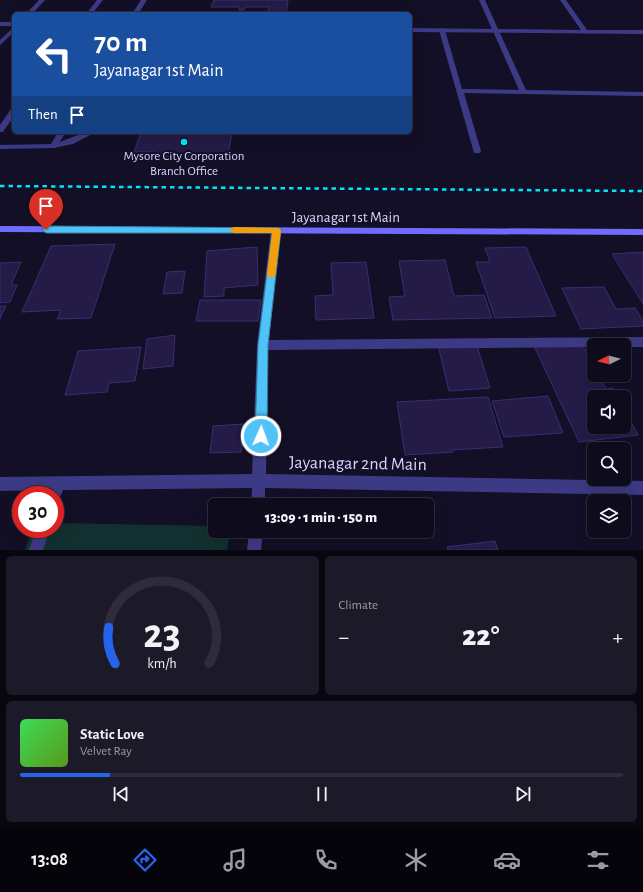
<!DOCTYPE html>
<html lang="en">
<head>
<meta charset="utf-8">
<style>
	:root { --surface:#0e0b1c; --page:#1c1929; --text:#f1f3f6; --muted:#9b9ba3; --line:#2e2b3b; --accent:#2563eb }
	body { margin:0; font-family:"Alegreya Sans",sans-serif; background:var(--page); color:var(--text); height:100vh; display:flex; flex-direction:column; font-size:15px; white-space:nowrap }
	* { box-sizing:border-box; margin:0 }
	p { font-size:13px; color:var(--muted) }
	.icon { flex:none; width:22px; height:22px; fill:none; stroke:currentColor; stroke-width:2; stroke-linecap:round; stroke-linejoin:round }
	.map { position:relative; height:550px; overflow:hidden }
	.sheet { display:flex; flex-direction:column; gap:6px; padding:6px; background:#08060f; flex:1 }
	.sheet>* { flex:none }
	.guide { position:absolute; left:12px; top:12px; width:400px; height:122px; border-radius:6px; box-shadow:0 4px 16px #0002,0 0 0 1px var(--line); background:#1a4fa0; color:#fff; overflow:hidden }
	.needle { width:26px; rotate:264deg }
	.fabs { position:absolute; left:587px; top:338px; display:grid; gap:8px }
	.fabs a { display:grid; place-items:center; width:44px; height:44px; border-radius:6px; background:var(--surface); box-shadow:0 4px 16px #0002,0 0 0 1px var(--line); font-size:20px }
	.speed { position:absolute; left:12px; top:486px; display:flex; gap:8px; font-size:20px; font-weight:700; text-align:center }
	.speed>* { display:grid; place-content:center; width:52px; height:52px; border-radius:50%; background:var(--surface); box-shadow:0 4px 16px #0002,0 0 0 1px var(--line); line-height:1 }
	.speed .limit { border:6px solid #d22; background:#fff; color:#111 }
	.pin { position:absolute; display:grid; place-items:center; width:34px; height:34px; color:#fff; margin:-41px -17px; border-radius:50% 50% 50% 0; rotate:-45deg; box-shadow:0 0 4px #0007 }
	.pin .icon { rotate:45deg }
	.me { position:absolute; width:44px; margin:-22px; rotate:2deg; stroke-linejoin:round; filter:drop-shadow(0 0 3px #0008) }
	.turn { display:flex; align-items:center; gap:14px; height:84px; padding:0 16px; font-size:18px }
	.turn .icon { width:52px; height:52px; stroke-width:2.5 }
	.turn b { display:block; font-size:28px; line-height:34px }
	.then { display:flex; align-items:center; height:38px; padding:0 16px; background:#0003; gap:8px; font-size:15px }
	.big { font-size:30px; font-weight:800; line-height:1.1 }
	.sheet .card { flex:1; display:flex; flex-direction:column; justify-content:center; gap:6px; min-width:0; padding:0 14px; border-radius:6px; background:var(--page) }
	.sheet .dial { align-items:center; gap:0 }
	.dial svg { height:104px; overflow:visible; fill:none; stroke:var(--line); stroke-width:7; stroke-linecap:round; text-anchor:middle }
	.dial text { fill:var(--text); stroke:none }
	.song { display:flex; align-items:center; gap:12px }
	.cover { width:48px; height:48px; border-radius:6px; background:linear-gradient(135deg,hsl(130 70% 55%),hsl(90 70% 35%)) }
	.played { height:4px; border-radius:2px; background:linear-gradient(90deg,var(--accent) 15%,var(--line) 15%) }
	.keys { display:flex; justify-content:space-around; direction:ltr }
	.heat { display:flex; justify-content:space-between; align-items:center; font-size:22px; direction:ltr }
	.sheet .tiles { flex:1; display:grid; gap:6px; grid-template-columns:1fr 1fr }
	.card:last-child { grid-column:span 2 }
	.trip { position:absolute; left:208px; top:498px; width:226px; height:40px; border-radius:6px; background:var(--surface); box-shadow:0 4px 16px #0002,0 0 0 1px var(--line); font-weight:800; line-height:40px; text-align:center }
	.tabs { display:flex; height:64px; justify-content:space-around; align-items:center; background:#06040b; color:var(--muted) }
	.tabs .icon { width:28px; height:28px }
	.tabs .on { color:var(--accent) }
	.tabs b { font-size:18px; color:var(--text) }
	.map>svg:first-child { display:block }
</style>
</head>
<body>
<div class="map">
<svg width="643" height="550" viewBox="0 0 643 550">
	<rect width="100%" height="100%" fill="#130f26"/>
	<!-- green -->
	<path fill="#12302f" d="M55 523 215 526V531H230L227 550H25L32 529H55Z"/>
	<!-- building -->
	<path fill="#241b47" stroke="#3b2d73" d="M214 0H288L286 14H267L269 7H245L244 10H239L240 7H211Z
		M141 132H232L228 156 154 157 155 152H134Z
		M115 244 91 318 57 319 61 310 22 312 51 246Z
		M257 247 258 285 224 288V296L204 297 207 251Z
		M526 247 556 316 495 318 476 262H490L485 248Z
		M643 252V304L612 254Z
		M445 260 454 296 484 295 492 318 393 320 389 297 405 296 399 261Z
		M21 262 11 285H17L10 302 0 303V263Z
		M366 262 374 318 316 320 315 296 333 295 331 263Z
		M185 271 182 293 163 294 167 272Z
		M604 287 616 309 635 308 643 321V326L581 329 562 288Z
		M200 300H261L258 321H196Z
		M0 306H6L0 319Z
		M175 335 173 366 143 369 147 339Z
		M475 339 490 388 449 391 437 341Z
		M580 341 594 367V375H599L606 389 613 388 618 397H594V427H624V409L638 435 579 442 534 346Z
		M141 347 135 381 109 383 107 392 65 395 78 351Z
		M548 396 563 433 504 437 492 401Z
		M488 397 503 447 452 450 453 452 405 455 397 402Z
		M243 424 241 452 210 453 213 426Z
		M495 541 498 550H448L447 547Z"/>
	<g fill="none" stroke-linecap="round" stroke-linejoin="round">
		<!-- lane -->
		<path fill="#3d3a85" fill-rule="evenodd" d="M442 28 445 30 462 89 519 90 493 31 496 29 499 31 526 90 643 92V96L464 93 481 151 480 153H474L439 30Z
			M86 132H96L73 144 53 148 49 146Z"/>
		<!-- street -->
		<path fill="#3d3a85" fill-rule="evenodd" d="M39 0H45L32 14H26Z
			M97 0H103L92 14H86Z
			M141 0H147L138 14H132Z
			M479 0H485L498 29 581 30 560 0H566L587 30H643V34L410 32V28L492 29Z
			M0 22H14V26H0Z
			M14 27V32L0 45V40Z
			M11 109H14V116L3 132H0V125Z
			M58 132H66L56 148 0 149V145L51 144Z
			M276 227 281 230 269 340 643 337V347H624V345H594V347L268 350 266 474 643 481V495L265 488V505H251L252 488 63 490 59 500 55 501V495H47L49 490 0 491V477L252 474 257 345 271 230Z
			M36 529H50L43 550H29Z
			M249 531H263L261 550H247Z"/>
		<!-- secondary -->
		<path fill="#6f6bff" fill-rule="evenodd" d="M0 226 643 229V235L0 232Z"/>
		<!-- rail -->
		<path stroke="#00e5ff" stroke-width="2.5" stroke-dasharray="4.5 4" stroke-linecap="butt" d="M0 186 643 191"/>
	</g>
	<!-- route -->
	<path fill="#4fc3f7" stroke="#337fa1" d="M46 226 279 228 281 230 268 345 267 436 265 440 261 441 257 440 255 436 258 345 272 233H46L42 230Z"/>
	<!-- slow -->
	<path fill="#f59e0b" d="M234 227 279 228 281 230 275 277H268L267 274 272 233H234L229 230Z"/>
	<!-- markers -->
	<circle fill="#00e5ff" stroke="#130f26" stroke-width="1.5" cx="184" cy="142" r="4"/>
	<g text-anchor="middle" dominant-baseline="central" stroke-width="4" stroke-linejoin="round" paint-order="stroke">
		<!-- far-poi labels -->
		<g font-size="13" fill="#d9d4ff" stroke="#130f26">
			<text x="184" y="156">Mysore City Corporation<tspan x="184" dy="15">Branch Office</tspan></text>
		</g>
		<!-- street labels -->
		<g font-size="15" fill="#d9d4ff" stroke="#130f26">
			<text x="346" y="217">Jayanagar 1st Main</text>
		</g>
		<!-- near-street labels -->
		<g font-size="18" fill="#d9d4ff" stroke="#130f26">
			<text transform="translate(358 464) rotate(1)">Jayanagar 2nd Main</text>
		</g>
	</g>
</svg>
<div class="fabs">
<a><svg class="needle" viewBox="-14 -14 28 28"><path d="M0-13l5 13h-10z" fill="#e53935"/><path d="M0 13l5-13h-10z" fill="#9b9ba3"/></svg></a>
<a><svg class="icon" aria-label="sound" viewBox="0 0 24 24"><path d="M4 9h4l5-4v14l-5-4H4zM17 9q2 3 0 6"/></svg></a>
<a><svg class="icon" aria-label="search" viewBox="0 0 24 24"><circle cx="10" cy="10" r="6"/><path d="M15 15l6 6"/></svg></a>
<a><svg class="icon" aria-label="layers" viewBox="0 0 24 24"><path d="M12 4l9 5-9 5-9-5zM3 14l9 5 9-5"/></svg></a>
</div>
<div class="speed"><div class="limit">30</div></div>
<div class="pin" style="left:46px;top:230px;background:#d93025"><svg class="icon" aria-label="arrive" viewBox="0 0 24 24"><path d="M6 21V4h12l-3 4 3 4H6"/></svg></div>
<svg class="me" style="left:261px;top:436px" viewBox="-20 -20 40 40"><circle r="17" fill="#4fc3f7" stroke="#fff" stroke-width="3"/><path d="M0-11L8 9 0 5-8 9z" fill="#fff"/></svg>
<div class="trip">13:09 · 1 min · 150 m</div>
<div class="guide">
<div class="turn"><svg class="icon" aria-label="left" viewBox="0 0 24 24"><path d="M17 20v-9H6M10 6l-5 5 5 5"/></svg><div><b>70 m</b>Jayanagar 1st Main</div></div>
<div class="then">Then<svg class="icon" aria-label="arrive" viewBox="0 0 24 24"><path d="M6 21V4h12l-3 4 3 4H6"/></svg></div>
</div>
</div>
<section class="sheet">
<div class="tiles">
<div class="card dial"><svg viewBox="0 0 100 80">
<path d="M14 69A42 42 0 1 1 86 69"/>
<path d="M14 69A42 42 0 0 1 9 41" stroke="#2563eb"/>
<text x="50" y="56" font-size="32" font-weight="700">23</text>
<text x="50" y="72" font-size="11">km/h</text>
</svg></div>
<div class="card"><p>Climate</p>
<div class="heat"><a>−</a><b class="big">22°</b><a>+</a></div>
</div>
<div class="card">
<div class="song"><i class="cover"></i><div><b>Static Love</b><p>Velvet Ray</p></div></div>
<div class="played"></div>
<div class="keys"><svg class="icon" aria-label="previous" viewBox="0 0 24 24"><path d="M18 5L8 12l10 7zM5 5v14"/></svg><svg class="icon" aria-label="pause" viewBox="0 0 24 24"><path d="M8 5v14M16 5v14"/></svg><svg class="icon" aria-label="next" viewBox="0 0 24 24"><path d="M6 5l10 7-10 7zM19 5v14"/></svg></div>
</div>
</div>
</section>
<nav class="tabs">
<b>13:08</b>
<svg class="icon on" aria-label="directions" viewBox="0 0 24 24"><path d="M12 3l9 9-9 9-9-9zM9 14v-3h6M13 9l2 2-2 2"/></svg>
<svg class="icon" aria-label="music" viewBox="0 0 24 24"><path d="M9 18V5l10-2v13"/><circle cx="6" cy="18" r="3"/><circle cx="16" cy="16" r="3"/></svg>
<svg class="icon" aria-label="phone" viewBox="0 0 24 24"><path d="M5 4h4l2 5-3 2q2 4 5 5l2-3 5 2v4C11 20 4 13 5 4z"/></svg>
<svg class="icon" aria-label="climate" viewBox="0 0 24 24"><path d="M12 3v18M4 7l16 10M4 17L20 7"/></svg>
<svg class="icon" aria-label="car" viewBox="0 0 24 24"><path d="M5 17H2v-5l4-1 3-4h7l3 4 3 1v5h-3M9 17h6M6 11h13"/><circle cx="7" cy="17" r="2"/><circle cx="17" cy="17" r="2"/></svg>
<svg class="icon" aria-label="filters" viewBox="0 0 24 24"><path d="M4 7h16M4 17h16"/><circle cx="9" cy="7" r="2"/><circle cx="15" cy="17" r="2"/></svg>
</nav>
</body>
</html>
